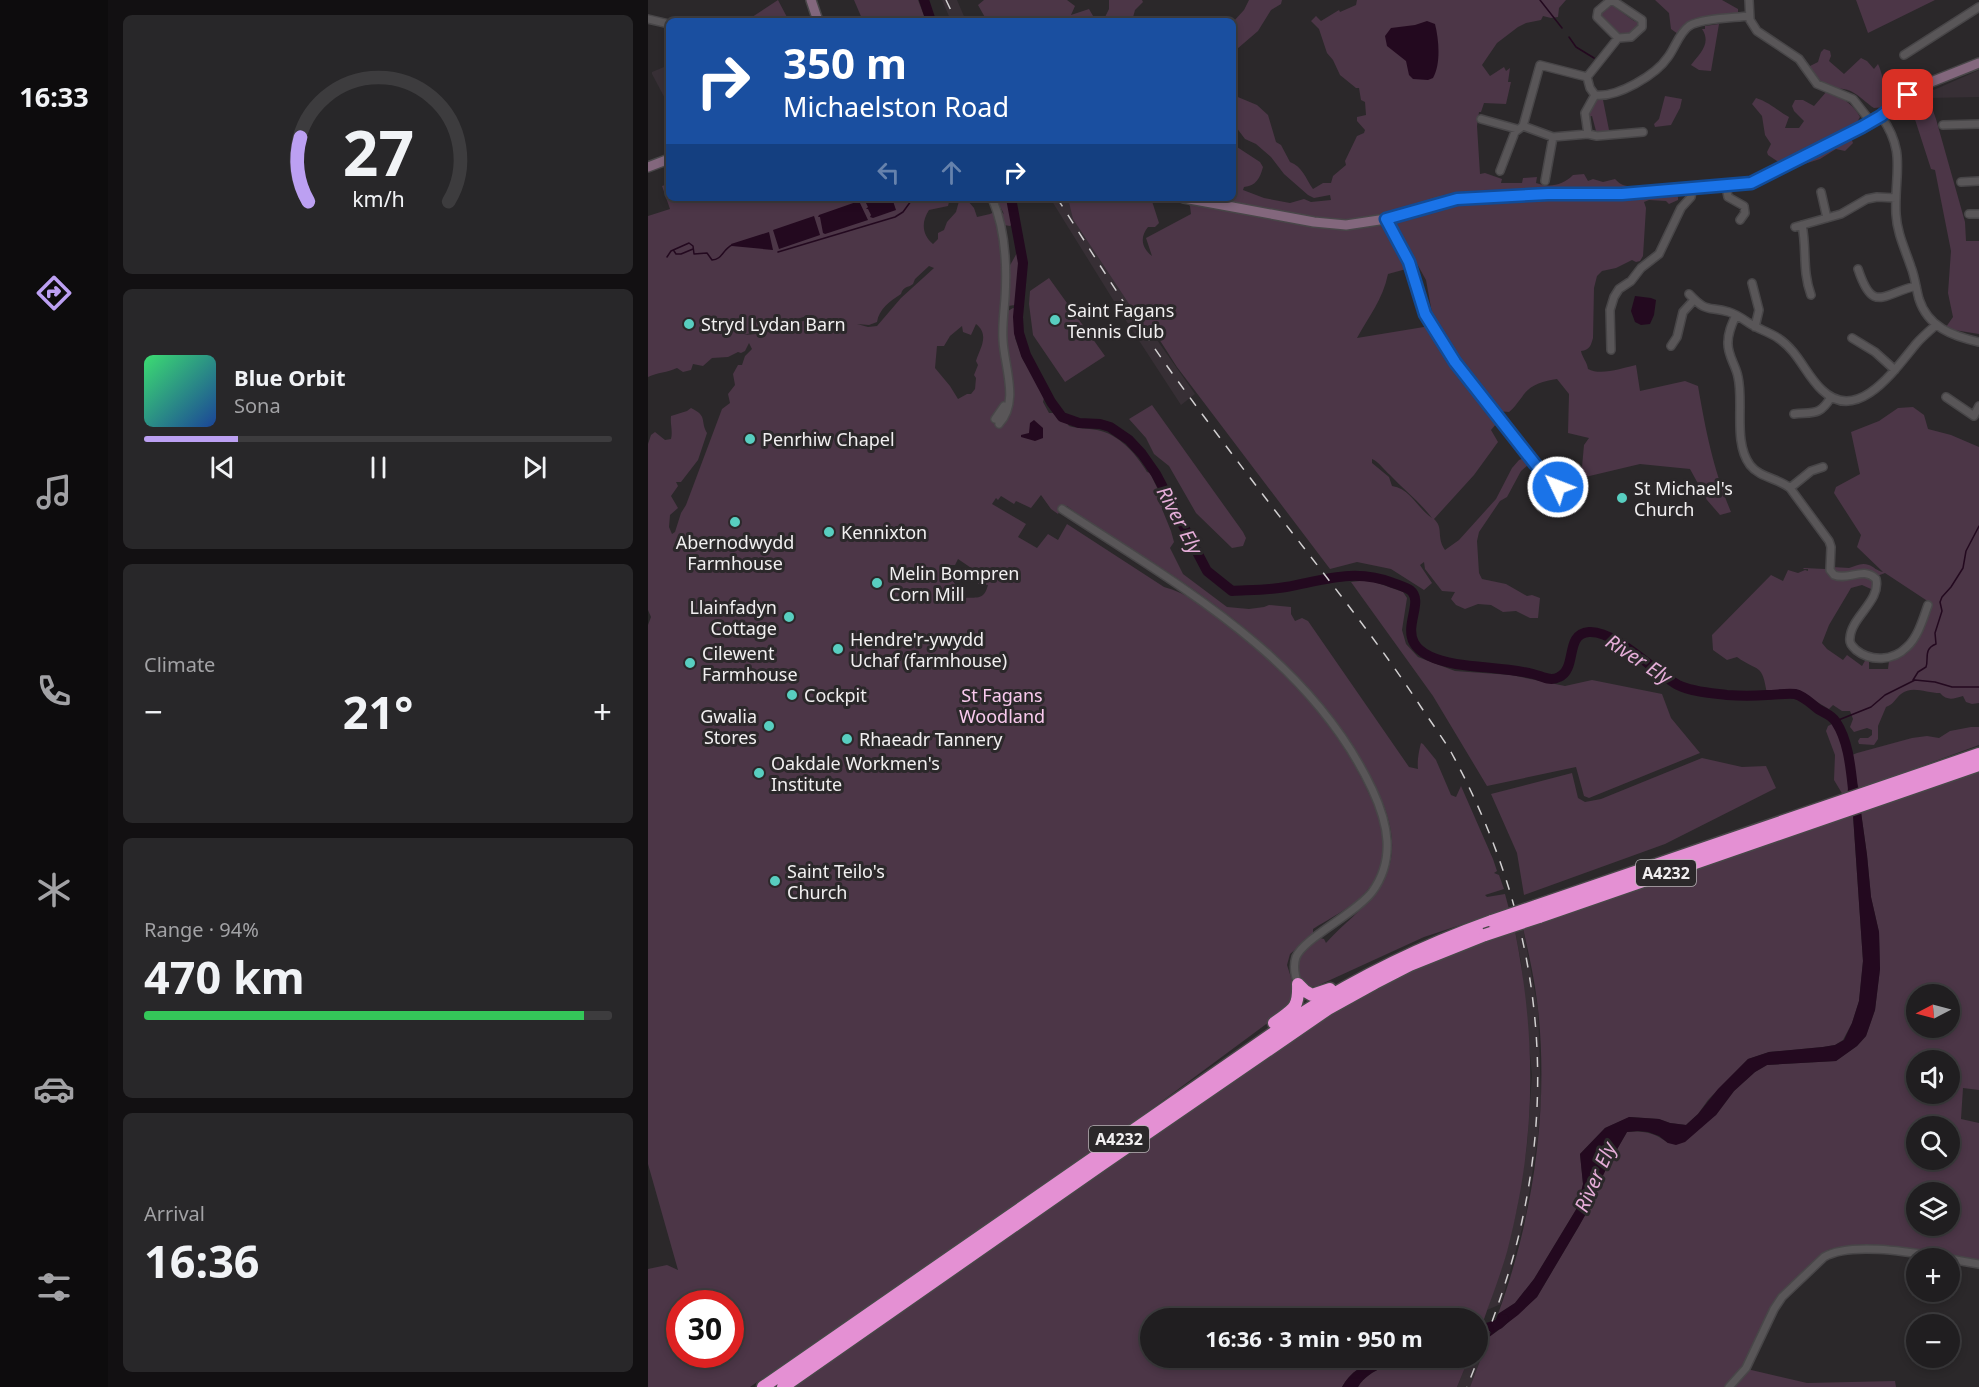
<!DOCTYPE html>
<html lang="en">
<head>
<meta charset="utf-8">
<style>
	:root { --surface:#201e20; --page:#282729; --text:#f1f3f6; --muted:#a2a2a5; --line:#3d3c3e; --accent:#bca0f2 }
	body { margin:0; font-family:"Noto Sans",sans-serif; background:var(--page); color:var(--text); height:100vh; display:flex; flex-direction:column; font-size:22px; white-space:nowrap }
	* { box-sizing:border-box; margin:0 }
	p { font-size:20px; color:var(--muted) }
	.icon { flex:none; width:33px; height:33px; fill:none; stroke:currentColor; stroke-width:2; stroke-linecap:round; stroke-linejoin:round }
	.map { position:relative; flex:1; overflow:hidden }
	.details { display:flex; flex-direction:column; gap:15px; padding:15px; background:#121012; width:540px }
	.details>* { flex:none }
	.hud { position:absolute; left:18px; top:18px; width:570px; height:183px; border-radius:9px; box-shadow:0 3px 9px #0003,0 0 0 2px var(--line); background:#1a4fa0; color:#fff; overflow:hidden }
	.needle { width:39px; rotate:264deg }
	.tools { position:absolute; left:1258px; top:984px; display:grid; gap:12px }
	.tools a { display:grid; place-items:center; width:54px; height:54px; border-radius:50%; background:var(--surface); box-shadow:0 3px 9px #0003,0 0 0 2px var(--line); font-size:30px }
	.speed { position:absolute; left:18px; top:1290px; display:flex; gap:12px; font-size:30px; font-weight:700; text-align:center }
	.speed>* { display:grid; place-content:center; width:78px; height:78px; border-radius:50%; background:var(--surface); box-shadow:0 3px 9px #0003,0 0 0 2px var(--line); line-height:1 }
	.speed .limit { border:9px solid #d22; background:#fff; color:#111 }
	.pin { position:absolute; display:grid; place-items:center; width:51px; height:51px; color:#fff; margin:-26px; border-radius:12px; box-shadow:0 3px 9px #0006 }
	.me { position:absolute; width:66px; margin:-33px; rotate:313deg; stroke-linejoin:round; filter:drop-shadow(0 0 4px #0008) }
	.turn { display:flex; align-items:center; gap:21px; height:126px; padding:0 18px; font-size:27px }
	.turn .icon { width:78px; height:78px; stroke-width:2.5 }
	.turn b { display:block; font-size:42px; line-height:51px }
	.lanes { display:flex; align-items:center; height:57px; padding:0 18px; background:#0003; justify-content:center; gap:30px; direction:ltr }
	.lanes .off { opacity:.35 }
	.big { font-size:45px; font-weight:700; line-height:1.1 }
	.details .tile { flex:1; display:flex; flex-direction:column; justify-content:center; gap:9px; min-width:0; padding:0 21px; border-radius:9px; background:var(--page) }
	.details .dial { align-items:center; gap:0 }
	.dial svg { height:156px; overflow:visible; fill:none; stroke:var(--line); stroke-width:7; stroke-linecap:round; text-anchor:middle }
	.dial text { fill:var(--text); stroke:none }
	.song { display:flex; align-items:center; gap:18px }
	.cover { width:72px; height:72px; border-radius:9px; background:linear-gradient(135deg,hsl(140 70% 55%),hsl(220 70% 35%)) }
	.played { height:6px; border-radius:3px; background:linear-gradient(90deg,var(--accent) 20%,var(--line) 20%) }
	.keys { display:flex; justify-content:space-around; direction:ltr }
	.heat { display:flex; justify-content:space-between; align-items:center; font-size:33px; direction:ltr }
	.charge { height:9px; border-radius:4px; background:linear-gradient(90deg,#34c759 94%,var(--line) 0) }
	.trip { position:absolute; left:492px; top:1308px; width:348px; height:60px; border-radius:30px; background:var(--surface); box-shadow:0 3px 9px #0003,0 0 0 2px var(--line); font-weight:700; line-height:60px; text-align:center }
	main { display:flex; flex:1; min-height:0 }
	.dock { display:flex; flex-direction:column; width:108px; justify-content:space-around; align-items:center; background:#0d0c0d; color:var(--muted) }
	.dock .icon { width:42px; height:42px }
	.dock .on { color:var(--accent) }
	.dock b { font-size:27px; color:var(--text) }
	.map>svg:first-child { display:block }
</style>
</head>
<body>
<main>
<nav class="dock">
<b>16:33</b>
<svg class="icon on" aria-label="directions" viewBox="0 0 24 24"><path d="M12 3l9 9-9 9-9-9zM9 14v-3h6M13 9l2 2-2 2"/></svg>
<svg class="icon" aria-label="music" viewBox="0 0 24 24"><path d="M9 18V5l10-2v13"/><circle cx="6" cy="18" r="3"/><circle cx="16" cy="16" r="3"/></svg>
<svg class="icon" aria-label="phone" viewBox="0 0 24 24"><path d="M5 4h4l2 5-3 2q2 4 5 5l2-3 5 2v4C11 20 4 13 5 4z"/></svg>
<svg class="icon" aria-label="climate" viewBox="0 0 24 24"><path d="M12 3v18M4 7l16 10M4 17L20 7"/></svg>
<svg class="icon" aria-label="car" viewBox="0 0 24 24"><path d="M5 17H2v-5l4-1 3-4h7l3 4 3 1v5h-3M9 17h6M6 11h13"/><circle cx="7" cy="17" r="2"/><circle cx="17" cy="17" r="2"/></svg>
<svg class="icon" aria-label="filters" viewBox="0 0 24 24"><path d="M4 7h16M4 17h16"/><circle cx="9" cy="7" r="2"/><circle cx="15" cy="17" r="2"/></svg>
</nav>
<section class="details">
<div class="tile dial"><svg viewBox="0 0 100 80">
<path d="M14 69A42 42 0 1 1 86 69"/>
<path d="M14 69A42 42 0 0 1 10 36" stroke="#bca0f2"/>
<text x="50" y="56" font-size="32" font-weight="700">27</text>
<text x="50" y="72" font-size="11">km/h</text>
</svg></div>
<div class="tile">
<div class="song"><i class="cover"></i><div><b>Blue Orbit</b><p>Sona</p></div></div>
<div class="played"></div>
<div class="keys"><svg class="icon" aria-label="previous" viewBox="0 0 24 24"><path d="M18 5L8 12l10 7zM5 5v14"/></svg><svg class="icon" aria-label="pause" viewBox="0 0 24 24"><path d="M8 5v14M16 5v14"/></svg><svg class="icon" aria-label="next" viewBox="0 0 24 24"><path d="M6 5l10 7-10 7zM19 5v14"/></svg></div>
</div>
<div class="tile"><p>Climate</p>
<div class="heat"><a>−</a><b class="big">21°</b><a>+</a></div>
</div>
<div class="tile"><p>Range · 94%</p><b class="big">470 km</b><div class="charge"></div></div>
<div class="tile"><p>Arrival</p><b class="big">16:36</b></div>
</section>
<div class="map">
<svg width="1331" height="1387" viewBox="0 0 1331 1387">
	<rect width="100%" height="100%" fill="#2b282a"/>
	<!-- built -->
	<path fill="#372f35" d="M294 0H309L318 21H303Z
		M21 65V106L4 74V72Z
		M1331 70V97L1280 98 1279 93Z
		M402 198H419L488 310 547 394 533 405 477 319Z
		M875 928 890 1009 893 1098 890 1136 878 1214 853 1304 839 1310 858 1254 869 1208 879 1145 884 1075 873 962 867 931Z
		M841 1337 822 1387H809L821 1358H830V1339Z"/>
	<!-- green -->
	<path fill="#4c3647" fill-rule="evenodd" d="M130 0 141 21H98Z
		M206 0H270L278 21H215Z
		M336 0H419L427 6 423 15 441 9 448 21H339L330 5Z
		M461 0H494L495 2 487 10 484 21H455L461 9Z
		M601 0H634L633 4 623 10 610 31 589 49 585 50V22L596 10Z
		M709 0H918L911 8 910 17 903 18 895 16 893 20 878 23 870 27 849 43 834 65 842 76 856 67 858 71 862 68 860 82H863L858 104 836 103 833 112H831L829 126 832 174 837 173 854 179 853 183H874L875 178 889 177 888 183C902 188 915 185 925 175L936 174 940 181 945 179 955 182 967 179C970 182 972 184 975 185 988 190 1032 176 1030 200L1021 204 1018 201 1001 200 996 202 998 208 995 256 992 261 988 262 984 260 968 268 954 271 949 276 946 288 945 338C943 345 942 350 933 351 934 357 939 362 940 369 953 376 974 368 988 365L992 391 1037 381 1050 386C1058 432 1065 468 1083 512L1072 515 1059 500 1042 469 992 464 933 478 936 445 941 438 920 433 921 394 909 379C895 381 881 385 874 397 869 403 867 407 861 412L838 410 849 423 843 430 850 442 826 475 786 519C796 528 788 537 797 550L811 540 848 499 864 468 871 460 876 458 880 465 873 471 859 497 852 501 831 532 829 541 831 573 834 579 858 584 879 596 884 595 892 598 890 618H882L868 611 855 612 843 605 830 604 817 609 808 605 803 599 807 592 794 591 777 569 776 562 772 565 784 583 776 590 743 569 709 562 682 569 529 367 504 328 499 329 495 325 425 219 420 198H503L511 223 507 227H500C492 237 493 247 504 256L498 238 543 214 542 206 538 202H529L520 198H585V148L589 147 612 162 615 167C612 178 608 186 596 187L595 190 616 198 642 203 656 199 663 202 683 200 682 195 666 198 660 195 636 174 623 157 608 144 597 139 588 127 585 126V95L609 105 620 115 628 142 633 145 642 162C654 166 658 179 665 189L675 183H683L685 176 698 165 697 161 709 136 716 133 717 130 709 121V117L718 115 717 102 713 100 711 88H708L692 75 685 60 679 53 671 29 663 21 668 16 673 21 691 10 692 12 708 5ZM757 242 778 280 784 313 807 353 826 379 833 383 825 391 807 371 782 326 709 338C721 316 735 299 740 274L762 268 753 243ZM724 459C731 462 736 470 742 475 756 490 772 502 784 518 769 508 763 489 744 486L741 477 724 463Z
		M1007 0H1074L1090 9V15L1053 19 1030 34 1023 29 1021 13Z
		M1208 0H1287L1220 33Z
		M964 3 965 6 986 21 991 22 992 26 985 33 971 36 952 17V14Z
		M1071 24 1063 71 1051 70 1043 65C1051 54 1064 44 1054 29H1057V26Z
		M1176 49 1182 51 1183 56 1181 61 1196 74 1213 58 1219 61 1226 69 1230 64C1236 77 1235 90 1249 99L1238 107 1226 108C1212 99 1206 87 1187 89 1193 100 1206 104 1212 117L1208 124V126L1201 132 1205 143 1197 151 1188 149 1172 159 1141 169 1120 155 1119 152 1123 144 1117 135 1114 116 1104 104 1108 98C1121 102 1130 111 1141 117L1137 128H1151L1156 121 1146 111 1144 106 1147 100H1155L1166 106 1179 91 1160 67 1170 62 1173 52Z
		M1281 88 1286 90 1279 94 1288 119 1317 222 1318 241H1331V334L1306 330 1298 327 1305 317 1300 293 1303 251 1287 170 1283 169 1262 104 1242 118 1245 112 1265 97 1267 100 1266 96Z
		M1017 96 1034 99 1032 108 1023 125 1007 127 1006 124 1011 119Z
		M949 100H955L961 130 959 133 946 134 944 132 948 131 944 116 939 117V113Z
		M21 179V198H302L300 206 281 210C273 222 274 235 285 244L290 239V233L296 230 299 222 308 212 311 201H320L326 208 329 217 342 214 351 210 356 214 350 202V198H362V211L367 222 362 226 356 225 359 233 357 239 360 269 370 251C379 257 380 274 371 281L375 286V291L367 297V305L360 306 358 309 360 311 365 308 369 309 371 315 366 319 372 325 373 329 367 338 375 360 377 363 379 361 386 363 385 370 382 372 393 384 392 388 397 394 395 402 401 413H405L412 421 416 419 421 426C430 429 440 428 449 430 471 434 488 454 499 472L502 473 514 498V509L523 531 526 542 522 548 535 574 579 607 601 609 616 607 621 605 643 607V614L647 621 654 618 660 621 761 767 770 769C769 762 771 750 773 743L775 744 788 760 803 795 808 797 813 786 845 859 849 871 846 873 851 875 856 889 837 895 839 897 857 894 861 909 776 937 669 986 664 987C638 973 651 949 672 938L676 939 678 943C700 918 731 900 741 867 751 833 735 800 720 772 673 686 599 624 518 571 485 549 450 530 419 506H415L410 514 403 509 393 495 383 508 368 501 366 504 353 496 350 500 348 498 344 504 378 524 370 537 389 548 400 534 410 540 419 524 516 587C540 593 559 609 578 624 638 670 690 725 721 794 732 817 740 840 733 865 723 899 692 912 665 929V934L642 954 639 965 646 987 645 997 640 1008 471 1133 102 1387H0V1269L19 1265 30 1270 0 1164V625L3 617 0 610V444L3 435 7 432 17 440 23 439C25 431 22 424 23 416L39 411 43 408C60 416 52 421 59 433L50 460 33 482H28L30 486 23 496 30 508 22 515 21 527 24 534 27 532 33 513 38 505 74 409 82 403 80 394 87 385 85 374 90 365H94L97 356 104 349 101 343 97 351 93 353 90 352 80 357 64 358 55 366 45 364 43 370 35 372 29 368C19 373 10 372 0 377V216L22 209 14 186 17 185 16 181ZM281 266 286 268 253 298 229 326 220 327 209 324 221 325 229 322C231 309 242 301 253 294 255 286 260 288 265 284L267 279ZM162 315V319L113 333 112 336 108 334 96 335ZM328 324C342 335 332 348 328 361L330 365 326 375 328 378 327 389 323 394H319L310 399 302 386 287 368 289 346H296L302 336 314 326 315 332 323 335ZM310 559 332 574 330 578V584L340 585C336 600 330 597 317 598L302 577 305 574 299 568V565H307ZM32 1304H82V1354H32Z
		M401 278 457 356 417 382 385 335 381 304 382 291Z
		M504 405 595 532 598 538 595 546 584 548 548 513 521 466 506 454 498 438 481 419Z
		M1265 407 1276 415 1280 429 1303 435 1331 447V703L1324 704 1318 702 1315 696C1305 699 1299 701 1292 693 1278 693 1264 685 1253 694 1247 699 1246 704 1238 707L1230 726V739L1226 745 1211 744 1210 741 1212 738H1220L1224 735V730L1219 728 1206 732 1202 727 1205 719 1202 711H1194L1185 705 1181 709 1152 692 1151 694H1119C1114 662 1111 673 1089 657L1079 660 1065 650 1064 635 1123 575 1135 581 1140 570 1150 573 1157 570 1160 571V569H1155L1156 568 1177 569C1192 594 1209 568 1225 582L1223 589 1214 585 1203 588 1181 625 1174 643 1179 649 1195 660 1199 655 1214 666 1218 659 1221 662V669H1240L1241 661 1229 662 1245 659 1273 630 1284 604 1237 573 1229 576C1217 565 1205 574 1191 573L1184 567C1190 567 1196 568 1201 568 1208 566 1213 562 1221 565 1226 567 1229 571 1235 572L1209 547 1213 535 1186 493 1188 487 1212 474 1203 432 1231 421 1250 408Z
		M721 580 755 592 759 598 754 630 758 644 770 657 807 671 863 675 917 686 944 680 1014 694 1023 718 1052 753 941 798 936 796 928 767 839 786 785 696 703 582Z
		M1184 724 1188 727 1196 754 1201 784 1199 793 1195 795 1186 780 1187 755 1178 731 1180 726Z
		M1323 727H1331V745L1211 789C1207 777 1201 769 1204 755L1209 753 1264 738 1279 736 1291 738 1302 731Z
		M1054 758 1094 767 1118 766 1128 788 1017 844 876 895 869 853 843 794 924 773 930 798 937 802 953 799Z
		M1331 772V1090L1315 1088 1313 1119 1331 1123V1261C1292 1253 1218 1236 1180 1250L1134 1292 1124 1307 1095 1367 1078 1387H822L841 1337 855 1327 889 1297 931 1226 945 1201 947 1192 960 1165 979 1132C996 1130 1007 1133 1020 1143L1068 1115 1086 1091 1107 1072 1119 1065 1188 1061 1209 1046 1218 1036 1227 1010 1232 969 1231 932 1223 897 1219 855 1213 812ZM1269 994H1302V1028H1269ZM1269 1060H1302V1094H1269ZM1269 1126H1302V1160H1269ZM1269 1192H1302V1226H1269Z
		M1205 815 1215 961 1211 1001 1204 1023 1195 1040 1187 1045 1175 1047 1121 1052 1100 1059 1060 1100 1050 1114 1038 1125 1022 1123 1011 1119 982 1117 957 1128 932 1154 935 1184 929 1208 886 1279 867 1303 850 1314C885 1218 901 1110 890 1009 887 981 881 955 875 928Z
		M867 931C889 1043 888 1141 859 1252 852 1276 843 1299 835 1322L830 1324V1318H502V1358H732C716 1364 702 1372 694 1387H141L287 1288 601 1069 695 1006 760 972 807 951Z
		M767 1358H821L809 1387H710C721 1368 748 1363 767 1358Z
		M1099 1369 1159 1383 1247 1381 1248 1387H1085Z"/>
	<!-- water -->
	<path fill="#23091f" d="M779 21 787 24C791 40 793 64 785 78L780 80 765 79 761 75 758 61 739 46 737 36 743 28 767 25Z
		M218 198H244L248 210 225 218 222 217 223 215 220 209H218L220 207 217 201H214Z
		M211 201 220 220 177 234 175 233 172 217H170L171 215Z
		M166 216 172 235 131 249 125 230Z
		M121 232 125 250 84 246 83 244Z
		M987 296 1003 298 1008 300 1006 315 1002 324 993 325 987 322 983 311Z
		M386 420 395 428V438L387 441 373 437V435L381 433 382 423Z
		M1213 812 1219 855 1223 897 1231 932 1232 969 1227 1010 1218 1036 1209 1046 1188 1061 1119 1065 1107 1072 1086 1091 1068 1115 1037 1142 1028 1145 1020 1143 1011 1136 1000 1132 990 1131 979 1132 960 1165 947 1192 945 1201 931 1226 889 1297 870 1315 841 1337 850 1314 867 1303 886 1279 929 1208 935 1184 932 1154 957 1128 981 1117 1011 1119 1022 1123 1038 1125 1050 1114 1070 1089 1100 1059 1121 1052 1175 1047 1187 1045 1196 1040 1204 1023 1211 1001 1215 961 1205 815Z
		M732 1358H767C748 1363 721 1368 710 1387H694C702 1372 716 1364 732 1358Z"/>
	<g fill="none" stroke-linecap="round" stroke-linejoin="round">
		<!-- stream -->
		<path stroke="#23091f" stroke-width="1.5" d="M892 0 914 28
			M921 37 928 47 946 58
			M26 251 28 254H33L45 249
			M130 252 247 217 255 212 263 201
			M19 257 23 251 41 243 45 246 46 254 59 253 64 260C74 260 75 249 84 245
			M1265 680 1270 672 1278 667C1281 659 1275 649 1288 644L1287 633 1294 611 1292 602 1294 597 1303 587 1315 568 1318 551 1331 526
			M1188 721 1223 707 1237 695 1267 680 1287 682 1304 687H1331"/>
		<!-- river -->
		<path stroke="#23091f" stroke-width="10" d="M276 0 283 21
			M363 198 375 263 370 317 371 333 378 355 403 402 414 417 431 423 452 424 462 427 481 440 494 454 508 474 559 571 584 591C602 590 621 590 638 587 676 580 707 568 745 583 751 585 757 587 762 590 783 606 729 650 808 664 833 668 860 668 885 674 894 676 902 682 911 677 930 668 916 634 941 632 967 630 1006 672 1030 685 1044 692 1063 693 1079 695 1092 696 1106 696 1119 695 1128 695 1138 693 1147 694 1156 696 1162 703 1170 709 1176 713 1184 715 1188 722 1203 745 1203 778 1207 805
			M830 1331 851 1324 856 1319"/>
		<!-- street casing -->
		<g stroke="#484648" stroke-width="10">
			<path id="street" d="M963 0 950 11 949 17 970 38 983 37 994 27V20L964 0
				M1101 0 1102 20 1109 31 1151 59 1169 84 1205 99 1223 122
				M0 19 21 24
				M1256 55 1331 7
				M939 77 970 38
				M947 95 942 88 939 77 892 65 875 126 905 137 940 134 937 113 947 95C969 98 1008 75 1020 57 1027 48 1031 33 1041 26 1053 18 1086 18 1101 16
				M1233 116C1259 153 1246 173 1248 214 1249 233 1257 249 1263 267 1267 277 1268 288 1271 299 1280 327 1304 336 1331 342
				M833 119 869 129
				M1295 125 1331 124
				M940 134 949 136 995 132
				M852 171 867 132 875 126
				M897 181 905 137
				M1313 182 1331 181
				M1078 186 1080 197 1096 206 1097 213 1092 220
				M1173 192 1179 218
				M344 198C357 228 359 266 357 298 356 312 354 326 355 340 356 366 372 402 351 424
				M1321 214H1331
				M738 219 761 262 777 314 807 362 887 464 910 487 932 492
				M1154 225C1159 249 1154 271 1163 295
				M1147 227 1193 214 1219 199 1229 197 1248 198
				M1210 269C1225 314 1234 294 1268 286
				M1104 283 1111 310 1107 327
				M1041 294C1059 313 1059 306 1081 312 1088 314 1095 319 1101 323 1110 329 1121 332 1130 338 1151 352 1157 374 1174 390 1210 425 1248 368 1268 344 1274 337 1281 331 1288 325
				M1088 315C1084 324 1080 332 1080 342 1079 355 1088 365 1090 377 1096 403 1085 442 1102 465 1112 478 1130 478 1142 488L1181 541 1183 547 1182 570 1186 575C1201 581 1215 566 1228 579 1233 601 1203 617 1202 638 1201 643 1204 646 1208 650 1223 662 1245 661 1259 647 1270 637 1275 619 1280 605
				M1204 338 1227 352 1247 370
				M1023 346 1029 337 1035 312 1046 300
				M963 350 962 310 966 297 971 289 983 281 993 268 1011 254 1033 208 1043 197 1044 189
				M1298 397 1326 416 1331 406
				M1146 414C1165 412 1172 416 1183 397
				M347 419 356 406
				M1142 488 1163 471 1175 467
				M414 509C530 585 662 657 724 789 740 823 748 859 724 892 708 913 656 938 648 957 645 966 647 976 650 984
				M1302 1259 1331 1264
				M1081 1387 1098 1368 1126 1309 1134 1297 1176 1257C1203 1241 1267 1253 1299 1258"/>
		</g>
		<!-- secondary casing -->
		<g stroke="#484648" stroke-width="12">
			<path id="secondary" d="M163 0 170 21
				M0 167 21 159
				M536 198 666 222 698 225 738 219 792 202 809 199 900 194H974L1098 184 1113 179 1223 122 1273 86 1331 63"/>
		</g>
		<!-- highway casing -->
		<g stroke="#484648" stroke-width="15">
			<path id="highway" d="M888 906 1331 754
				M891 917 1331 765
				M650 984 657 991 664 995 682 989
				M626 1023C645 1009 651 1009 650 984
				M115 1387 653 1014C714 975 777 945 844 921
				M135 1387 453 1165 680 1009 727 983 762 965 837 935"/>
		</g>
		<!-- street -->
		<use href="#street" stroke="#595658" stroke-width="7"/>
		<!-- secondary -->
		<use href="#secondary" stroke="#83677d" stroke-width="9"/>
		<!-- highway -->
		<use href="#highway" stroke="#e490d3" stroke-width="12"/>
		<!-- rail -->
		<path stroke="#d1cfd0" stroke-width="1.5" stroke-dasharray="10 10" stroke-linecap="butt" d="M298 0 308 21
			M409 198C447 257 483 316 524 373 558 420 593 466 629 513 678 577 729 640 773 707 783 722 794 737 803 752 883 899 910 1056 874 1221 862 1278 840 1333 819 1387"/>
		<!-- highway-bridge casing -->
		<g stroke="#484648" stroke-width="15" stroke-linecap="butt">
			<path id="highway-bridge" d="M844 921 888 906
				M837 935 891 917"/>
		</g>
		<!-- highway-bridge -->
		<use href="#highway-bridge" stroke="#e490d3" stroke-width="12"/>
	</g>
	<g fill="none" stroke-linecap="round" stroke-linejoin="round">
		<!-- route casing -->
		<g stroke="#114b97" stroke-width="15">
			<path id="route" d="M910 487 887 464 807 362 777 314 761 262 738 219 809 199 900 194H974L1103 183 1214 127 1233 116 1260 95"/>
		</g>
		<!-- route -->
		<use href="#route" stroke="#1a73e8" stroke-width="10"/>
	</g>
	<!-- markers -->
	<g fill="#58cec0" stroke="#2b282a" stroke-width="2">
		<circle cx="407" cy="320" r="6"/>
		<circle cx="41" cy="324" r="6"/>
		<circle cx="102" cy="439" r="6"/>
		<circle cx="974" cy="498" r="6"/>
		<circle cx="87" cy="522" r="6"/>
		<circle cx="181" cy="532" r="6"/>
		<circle cx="229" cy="583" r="6"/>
		<circle cx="141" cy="617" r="6"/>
		<circle cx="190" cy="649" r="6"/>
		<circle cx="42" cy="663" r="6"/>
		<circle cx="144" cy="695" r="6"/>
		<circle cx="121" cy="726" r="6"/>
		<circle cx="199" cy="739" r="6"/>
		<circle cx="111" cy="773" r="6"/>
		<circle cx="127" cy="881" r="6"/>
	</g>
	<g text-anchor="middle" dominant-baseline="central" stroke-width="6" stroke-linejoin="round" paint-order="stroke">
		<!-- shield labels -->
		<g fill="#2b282a" stroke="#b6b3b5" stroke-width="1.5">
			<rect x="988" y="860" width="60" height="26" rx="4.5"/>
			<rect x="441" y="1126" width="60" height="26" rx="4.5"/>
		</g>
		<g font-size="16" font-weight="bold" fill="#f1eff0">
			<text x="1018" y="873">A4232</text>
			<text x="471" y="1139">A4232</text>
		</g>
		<!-- poi labels -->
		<g font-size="18" fill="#f1eff0" stroke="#2b282a" text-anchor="start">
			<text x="419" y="310">Saint Fagans<tspan x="419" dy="21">Tennis Club</tspan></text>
			<text x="53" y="324">Stryd Lydan Barn</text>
			<text x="114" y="439">Penrhiw Chapel</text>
			<text x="986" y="488">St Michael's<tspan x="986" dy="21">Church</tspan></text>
			<text x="193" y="532">Kennixton</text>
			<text x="87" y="542" text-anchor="middle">Abernodwydd<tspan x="87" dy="21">Farmhouse</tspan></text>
			<text x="241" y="573">Melin Bompren<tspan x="241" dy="21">Corn Mill</tspan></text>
			<text x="129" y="607" text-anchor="end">Llainfadyn<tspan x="129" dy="21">Cottage</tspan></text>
			<text x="202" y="639">Hendre'r-ywydd<tspan x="202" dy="21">Uchaf (farmhouse)</tspan></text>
			<text x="54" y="653">Cilewent<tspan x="54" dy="21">Farmhouse</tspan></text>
			<text x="156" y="695">Cockpit</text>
			<text x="109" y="716" text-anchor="end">Gwalia<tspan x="109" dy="21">Stores</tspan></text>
			<text x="211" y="739">Rhaeadr Tannery</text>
			<text x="123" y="763">Oakdale Workmen's<tspan x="123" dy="21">Institute</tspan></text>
			<text x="139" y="871">Saint Teilo's<tspan x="139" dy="21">Church</tspan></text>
		</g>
		<!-- park labels -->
		<g font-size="18" fill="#facbef" stroke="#2b282a">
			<text x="354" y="695">St Fagans<tspan x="354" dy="21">Woodland</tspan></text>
		</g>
		<!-- water labels -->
		<g font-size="20" font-style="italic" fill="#e5add8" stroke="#2b282a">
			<text transform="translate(532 520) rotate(62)">River Ely</text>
			<text transform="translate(991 659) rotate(33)">River Ely</text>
			<text transform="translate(947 1177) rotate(-66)">River Ely</text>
		</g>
	</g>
</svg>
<div class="tools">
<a><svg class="needle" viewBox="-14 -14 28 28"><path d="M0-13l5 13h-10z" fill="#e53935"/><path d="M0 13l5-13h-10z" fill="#a2a2a5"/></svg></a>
<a><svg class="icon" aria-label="sound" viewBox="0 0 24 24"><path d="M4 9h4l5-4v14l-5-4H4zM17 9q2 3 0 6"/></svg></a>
<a><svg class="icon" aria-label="search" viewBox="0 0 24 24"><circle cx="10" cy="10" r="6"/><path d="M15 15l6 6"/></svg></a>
<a><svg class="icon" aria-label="layers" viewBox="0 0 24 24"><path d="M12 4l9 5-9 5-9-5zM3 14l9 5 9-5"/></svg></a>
<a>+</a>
<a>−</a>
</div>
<div class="speed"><div class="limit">30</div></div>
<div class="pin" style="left:1260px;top:95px;background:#d93025"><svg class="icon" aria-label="arrive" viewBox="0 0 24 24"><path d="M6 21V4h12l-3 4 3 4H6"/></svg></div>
<svg class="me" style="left:910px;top:487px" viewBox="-20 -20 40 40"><circle r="17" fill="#1a73e8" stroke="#fff" stroke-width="3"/><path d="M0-11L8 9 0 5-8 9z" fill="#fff"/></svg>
<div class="trip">16:36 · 3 min · 950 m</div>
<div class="hud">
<div class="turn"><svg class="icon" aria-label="right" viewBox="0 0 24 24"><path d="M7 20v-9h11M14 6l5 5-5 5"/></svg><div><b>350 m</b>Michaelston Road</div></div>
<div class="lanes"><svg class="icon off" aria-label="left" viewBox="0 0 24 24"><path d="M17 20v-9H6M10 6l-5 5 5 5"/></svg><svg class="icon off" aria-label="ahead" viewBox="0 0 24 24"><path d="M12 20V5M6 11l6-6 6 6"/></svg><svg class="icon" aria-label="right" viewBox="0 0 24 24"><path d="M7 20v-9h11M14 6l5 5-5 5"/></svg></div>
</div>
</div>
</main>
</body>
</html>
